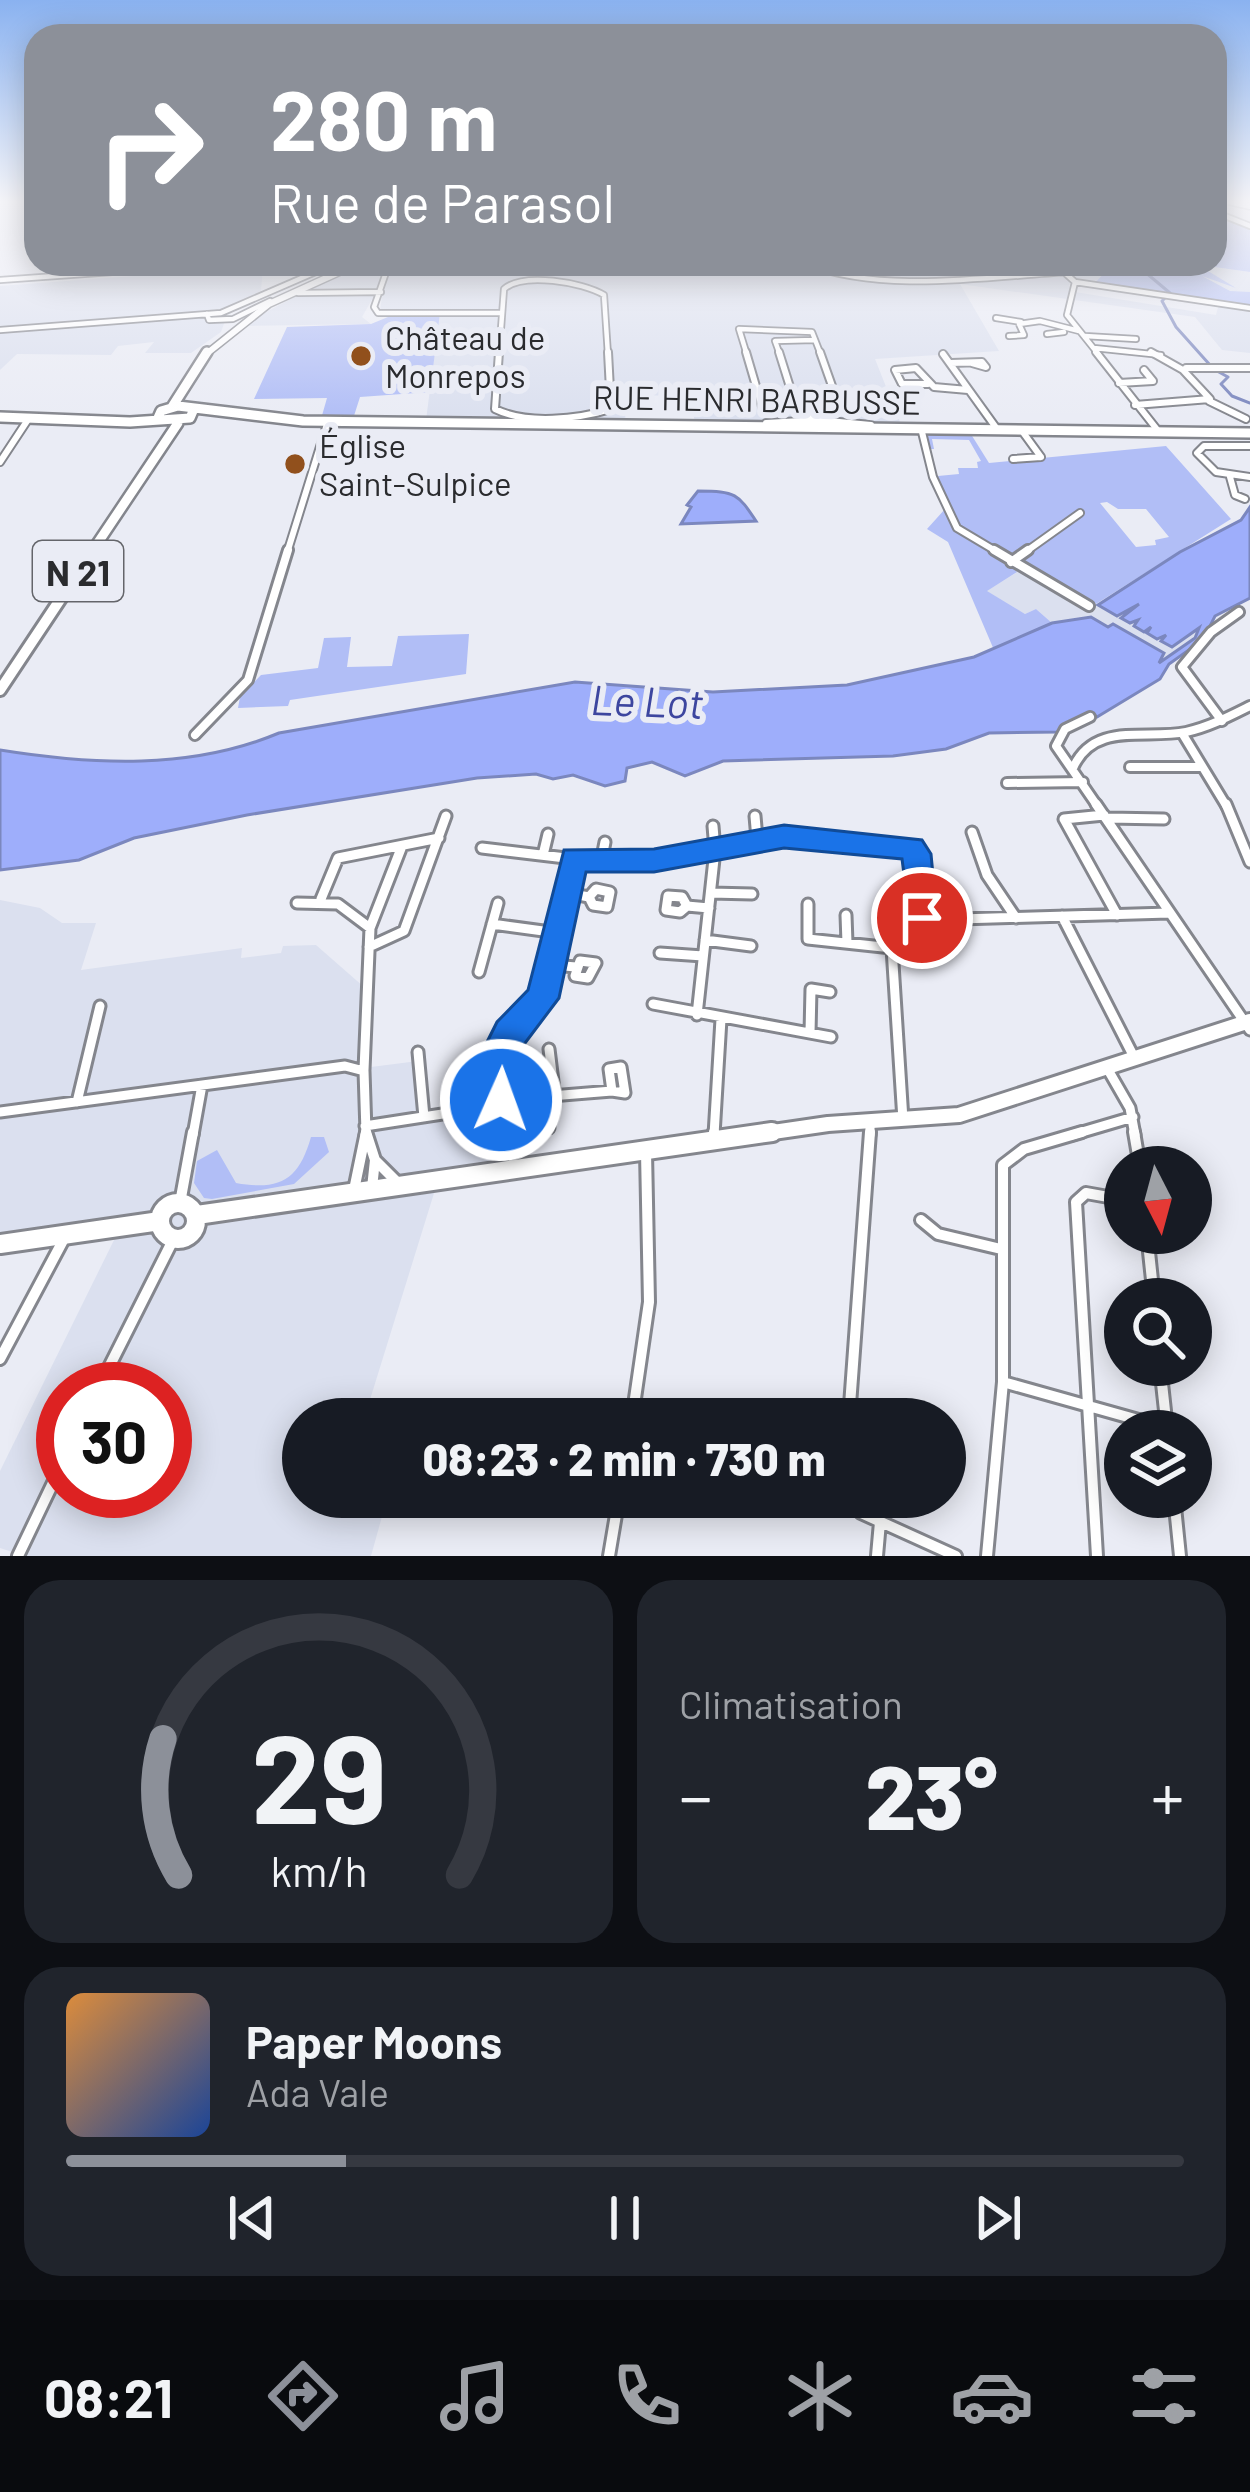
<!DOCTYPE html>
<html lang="fr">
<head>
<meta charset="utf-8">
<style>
	:root { --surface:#171b24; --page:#20242c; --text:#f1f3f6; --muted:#9ea1a6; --line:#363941; --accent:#8c9099 }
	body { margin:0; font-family:Barlow,sans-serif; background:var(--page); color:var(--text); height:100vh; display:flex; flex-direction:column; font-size:45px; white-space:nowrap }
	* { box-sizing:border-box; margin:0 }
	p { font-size:39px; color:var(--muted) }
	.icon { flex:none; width:66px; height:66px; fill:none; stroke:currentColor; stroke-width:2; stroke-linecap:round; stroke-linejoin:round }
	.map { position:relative; height:1556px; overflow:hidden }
	.panel { display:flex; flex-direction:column; gap:24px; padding:24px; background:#0d0f14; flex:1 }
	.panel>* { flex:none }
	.banner { position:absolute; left:24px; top:24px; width:1203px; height:252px; border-radius:36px; box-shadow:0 6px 30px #0003; background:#8c9099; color:#fff; overflow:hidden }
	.needle { width:78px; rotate:174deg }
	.controls { position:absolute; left:1104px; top:1146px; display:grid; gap:24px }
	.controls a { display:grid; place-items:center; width:108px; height:108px; border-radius:50%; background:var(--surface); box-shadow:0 6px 30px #0003; font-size:60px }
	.speed { position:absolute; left:36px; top:1362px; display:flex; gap:24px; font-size:60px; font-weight:700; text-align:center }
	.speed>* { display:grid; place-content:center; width:156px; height:156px; border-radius:50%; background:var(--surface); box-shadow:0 6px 30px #0003; line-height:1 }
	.speed .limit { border:18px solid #d22; background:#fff; color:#111 }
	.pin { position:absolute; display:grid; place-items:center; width:102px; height:102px; color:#fff; margin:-51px; border:6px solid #fff; border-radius:50%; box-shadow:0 3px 12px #0007 }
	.me { position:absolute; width:132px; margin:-66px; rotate:2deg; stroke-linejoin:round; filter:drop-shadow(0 0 9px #0008) }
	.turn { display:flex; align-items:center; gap:42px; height:252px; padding:0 48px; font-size:54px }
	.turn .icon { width:156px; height:156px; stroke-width:2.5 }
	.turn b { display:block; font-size:84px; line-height:102px }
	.big { font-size:90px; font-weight:800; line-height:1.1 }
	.panel .card { flex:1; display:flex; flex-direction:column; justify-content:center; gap:18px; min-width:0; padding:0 42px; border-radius:36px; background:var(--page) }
	.panel .dial { align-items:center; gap:0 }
	.dial svg { height:312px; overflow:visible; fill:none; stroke:var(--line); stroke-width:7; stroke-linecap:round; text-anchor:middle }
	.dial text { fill:var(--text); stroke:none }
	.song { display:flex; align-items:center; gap:36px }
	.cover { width:144px; height:144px; border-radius:18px; background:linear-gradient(135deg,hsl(30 70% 55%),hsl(220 70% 35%)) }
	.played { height:12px; border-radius:6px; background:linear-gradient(90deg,var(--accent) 25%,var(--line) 25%) }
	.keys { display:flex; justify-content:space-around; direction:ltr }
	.heat { display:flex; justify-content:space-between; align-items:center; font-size:66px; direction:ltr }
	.panel .tiles { flex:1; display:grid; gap:24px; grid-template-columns:1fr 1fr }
	.card:last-child { grid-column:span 2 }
	.trip { position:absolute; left:282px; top:1398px; width:684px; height:120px; border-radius:60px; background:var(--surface); box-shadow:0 6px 30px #0003; font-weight:800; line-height:120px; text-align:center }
	.tab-bar { display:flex; height:192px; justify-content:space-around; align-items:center; background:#090b0e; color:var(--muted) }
	.tab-bar .icon { width:84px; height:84px }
	.tab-bar .on { color:var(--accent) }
	.tab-bar b { font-size:54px; color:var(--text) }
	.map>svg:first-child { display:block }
</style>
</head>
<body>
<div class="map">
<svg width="1250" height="1556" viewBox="0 0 1250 1556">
	<rect width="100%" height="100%" fill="#eaecf5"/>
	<!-- built -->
	<path fill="#dbe0ef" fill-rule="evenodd" d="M140 264H295L263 266 261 291 230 307 221 332 191 353H145L154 342 118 346 111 355 17 354 0 370V286L240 268 132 275Z
		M374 264H1102L1108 270 1094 284 1070 280 1069 291 1216 315 1220 300 1168 266 1195 264 1250 272V353L1222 350 1195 317 960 284 999 351 875 359 902 427 695 423 690 395 623 396 626 423 426 420 440 313 380 311 383 289 304 290Z
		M302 293H369L374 296 362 317 371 324 240 326Z
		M1018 560 1116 616 1138 604 1122 618 1130 623 1138 620 1167 636 1200 630 1184 647 1157 664 1161 654 1089 618 1052 623 1036 609 1025 614 986 591 1016 573 1008 566Z
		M0 900 40 908 62 923H96L81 970 242 948 241 958 281 953 283 946 316 945 372 994 371 1067 418 1061 420 1111 485 1103 510 1106 517 1178 435 1190 364 1419H303V1497H340V1501L383 1513 371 1556H11L12 1552 0 1548V1471L117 1234 0 1251ZM63 1389H165V1491H63Z"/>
	<!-- green -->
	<path fill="#b1bef6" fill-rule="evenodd" d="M1215 212 1250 227V272L1193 264H1215Z
		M1102 264H1182L1172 267 1181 273 1208 271 1236 288 1202 276 1230 291 1250 292V306L1094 284 1107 270Z
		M384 313H440L430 392 360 397 353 419H321L327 398 254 399 287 327 371 324 388 317Z
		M925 431H969L989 463 1166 446 1231 519 1096 604 1019 560 1009 565 1017 572 987 591 1025 614 1036 609 1052 623 994 650 948 542 927 529 945 509 938 476 959 474 958 468H978L977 462 981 461 969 440 932 439 934 449H929L923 437ZM1107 502 1118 509H1146L1169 537 1155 540 1156 545 1136 547 1100 503Z
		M469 634 466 674 290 700 288 706 238 708 240 697 261 675 318 668 324 638 351 637 347 667 392 666 398 636Z
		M311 1137H324L329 1152 294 1184 212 1199 204 1198 194 1183 197 1161 217 1150 236 1183C281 1191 299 1179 311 1137Z"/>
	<!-- water -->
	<path fill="#9eaefb" stroke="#7b87be" stroke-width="3" d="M698 491C736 491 738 494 756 521L681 524 691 507 687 505Z
		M1250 507V598L1215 616 1203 640 1169 664 1160 679 1097 717 1091 713 1058 732 989 733 946 749 893 756 723 761 685 776 652 762 627 768 625 781 605 786 573 775 553 779 536 774 477 778 247 815 134 838 79 860 0 870V750C93 765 191 770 279 733L575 682 713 692 847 685 974 657 1052 623 1091 617 1108 627 1113 624 1164 653 1159 663 1195 638 1199 628 1172 647 1161 641 1166 635 1157 639 1147 633 1151 627 1144 632 1134 626 1138 620 1130 623 1121 618 1139 604 1117 616 1098 605 1180 552 1241 520Z"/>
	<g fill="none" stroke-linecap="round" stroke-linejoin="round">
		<!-- stream -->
		<path stroke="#7b87be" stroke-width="3" d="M1145 272 1170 293 1162 301 1176 327 1210 365
			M1217 371 1228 377 1221 384 1232 396 1250 403"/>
		<!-- river -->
		<path stroke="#9eaefb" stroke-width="6" d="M1131 264 1145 272"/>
		<!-- minor-far4 casing -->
		<g stroke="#84868d" stroke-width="8">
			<path id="minor-far4" d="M1215 212 1250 226
				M389 264 374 307 378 313H501
				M805 264C884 294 985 277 1067 272
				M1055 264 1075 282 1067 315 1099 355
				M0 280 225 264
				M1075 282 1250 308
				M298 293 381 292
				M207 314 209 320 233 319 270 301
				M996 318 1021 322
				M0 330 221 313 334 264
				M1047 334 1064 332
				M1009 336 1024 335 1019 324 1040 321 1079 331
				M1085 336 1136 339
				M1094 348 1161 355
				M499 355 504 289C523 272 582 282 604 295L608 355
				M747 355 739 329 812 332 821 355
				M780 355 775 341 815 340"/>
		</g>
		<!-- minor-far3 casing -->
		<g stroke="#84868d" stroke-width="10">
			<path id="minor-far3" d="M499 352 495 409C527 425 578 419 611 409L608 352
				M746 352 763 410 799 407
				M779 352 795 403 812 420
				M820 352 837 400 823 412 826 427
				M1096 352 1159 432
				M943 354 997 429
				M951 363 982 362 986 367 972 363
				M1186 368H1250
				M1119 383 1153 381 1144 370
				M928 384H902L895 370 916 368 934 387 968 390
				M1209 401 1246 419
				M1135 405 1210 399 1183 370 1151 352
				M766 423 818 420 871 425
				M921 428 933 477 957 528 999 553
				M1022 431 1041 457
				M1250 446H1204L1197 453 1216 472 1250 477
				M1013 459 1041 457
				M0 462 29 418
				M1230 477 1235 495 1245 499
				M287 553 328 421
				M1024 553 1080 513"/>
		</g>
		<!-- minor-far2 casing -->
		<g stroke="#84868d" stroke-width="14">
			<path id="minor-far2" d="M994 550 1089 606
				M1011 562 1028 550
				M1090 717 1065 729 1056 746 1098 807
				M1222 721 1182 667 1211 632 1239 612
				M1182 733 1227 807
				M195 735 248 680 288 550
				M1130 767H1199
				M1073 768C1094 721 1145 740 1186 732 1209 727 1230 716 1250 706
				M1007 783 1083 782"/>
		</g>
		<!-- minor-far1 casing -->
		<g stroke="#84868d" stroke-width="15">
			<path id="minor-far1" d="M1096 804 1250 1030
				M1226 804 1250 862
				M1104 815 1064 819 1117 915
				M755 816 757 839
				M1108 818 1164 819
				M972 832 987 875 1016 918
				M482 848 616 864 784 837 912 848 917 854 920 914 926 920 1169 913
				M543 855 548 834
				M601 862 605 842
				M596 889 610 892 607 907 593 905 589 897Z
				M567 893 589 897
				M711 893 752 894
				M668 896 682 897 687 906 680 912 666 910Z
				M321 899 338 858 439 838
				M297 903 338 904 370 928 364 1070
				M808 904V939L892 948 903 1120
				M687 906 709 908
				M846 915 847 943
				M1062 916 1134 1057
				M492 924 558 933
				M370 928 402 846
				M705 940 751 946
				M369 947 404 931 446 816
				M660 953 703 956
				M580 961 596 963 588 978 575 976Z
				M552 965 576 967
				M479 972 498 903
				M653 1004 831 1037
				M697 1015 715 850 713 826
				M810 1033 811 989 830 992
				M549 1049 555 1098
				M418 1052 424 1117
				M621 1067 625 1093 612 1091 609 1069Z
				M1107 1068 1130 1108 1135 1135
				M546 1099 549 1128
				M501 1100 612 1091
				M77 1102 100 1006
				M0 1112 345 1066 364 1071 366 1132
				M365 1126 481 1108 501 1100C492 1021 527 1042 549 982 562 942 566 900 575 859
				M193 1135 202 1085
				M365 1135H367
				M714 1135 721 1019
				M870 1135V1123
				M1072 1135 1133 1117"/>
		</g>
		<!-- minor casing -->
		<g stroke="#84868d" stroke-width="16">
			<path id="minor" d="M366 1132 375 1160 372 1188
				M1134 1132 1140 1167
				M714 1137V1132
				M375 1160 396 1181
				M354 1190 366 1132
				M180 1203 193 1132
				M921 1220 938 1234 1001 1249
				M1147 1233 1154 1299
				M0 1359 66 1235
				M1160 1365 1167 1429
				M1003 1382 1167 1428
				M98 1389 173 1240
				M632 1419 649 1302 646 1152
				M849 1419 870 1132
				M846 1497 861 1513 956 1556
				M1174 1497 1180 1556
				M18 1556 63 1462
				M609 1556 619 1497
				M877 1556 880 1522
				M987 1556 1003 1382V1165L1024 1149 1082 1132
				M1097 1556 1076 1202 1086 1193 1125 1200"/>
		</g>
		<!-- major-far4 casing -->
		<g stroke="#84868d" stroke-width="9">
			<path id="major-far4" d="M1228 201 1250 206
				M205 355 269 304 357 264"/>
		</g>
		<!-- major-far3 casing -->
		<g stroke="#84868d" stroke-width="14">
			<path id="major-far3" d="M172 407 207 352
				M0 417 130 422 190 418 193 411
				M157 420 161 411 178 406 303 421 1250 433
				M91 553 178 423"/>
		</g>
		<!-- major-far2 casing -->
		<g stroke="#84868d" stroke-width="16">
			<path id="major-far2" d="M0 690 93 550"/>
		</g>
		<!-- major-far1 casing -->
		<g stroke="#84868d" stroke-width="20">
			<path id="major-far1" d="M752 1135 828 1124 959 1115 1250 1021"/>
		</g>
		<!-- major casing -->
		<g stroke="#84868d" stroke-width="24">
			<path id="major" d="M160 1221a18 18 0 1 1 36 0a18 18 0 1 1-36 0Z
				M197 1215 772 1132
				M0 1244 160 1221"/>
		</g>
		<!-- minor-far4 -->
		<use href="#minor-far4" stroke="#fff" stroke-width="4.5"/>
		<!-- minor-far3 -->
		<use href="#minor-far3" stroke="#fff" stroke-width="6"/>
		<!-- minor-far2 -->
		<use href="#minor-far2" stroke="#fff" stroke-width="8"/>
		<!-- minor-far1 -->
		<use href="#minor-far1" stroke="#fff" stroke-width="9"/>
		<!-- minor -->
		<use href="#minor" stroke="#fff" stroke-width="10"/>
		<!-- major-far4 -->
		<use href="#major-far4" stroke="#fff" stroke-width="6"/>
		<!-- major-far3 -->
		<use href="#major-far3" stroke="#fff" stroke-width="9"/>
		<!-- major-far2 -->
		<use href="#major-far2" stroke="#fff" stroke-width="10"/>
		<!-- major-far1 -->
		<use href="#major-far1" stroke="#fff" stroke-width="14"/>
		<!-- major -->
		<use href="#major" stroke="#fff" stroke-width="18"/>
	</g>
	<!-- sky -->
	<linearGradient id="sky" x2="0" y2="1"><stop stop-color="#8ab2f0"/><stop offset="0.48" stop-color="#f6f6fa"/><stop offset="1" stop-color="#f6f6fa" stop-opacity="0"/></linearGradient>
	<rect width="1250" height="419" fill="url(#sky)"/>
	<!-- route -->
	<path fill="#1a73e8" stroke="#114b97" stroke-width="3" d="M784 825 922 840 931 854 937 918 932 927 922 931 911 927 902 859 784 848 654 872H586L559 998 513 1059 518 1100 513 1112 501 1117 488 1112 479 1058 497 1022 528 990 564 850 654 849Z"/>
	<!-- markers -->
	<g fill="#91501c" stroke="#eaecf5" stroke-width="4.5">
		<circle cx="361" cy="356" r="12"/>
		<circle cx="295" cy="464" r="12"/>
	</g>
	<g text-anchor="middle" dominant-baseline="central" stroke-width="12" stroke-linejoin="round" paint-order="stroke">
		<!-- far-poi labels -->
		<g font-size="33" fill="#2a2b2e" stroke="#eaecf5" text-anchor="start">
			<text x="385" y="337">Château de<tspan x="385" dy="38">Monrepos</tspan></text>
			<text x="319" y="445">Église<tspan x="319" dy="38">Saint-Sulpice</tspan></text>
		</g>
		<!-- far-street labels -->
		<g font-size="33" fill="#2a2b2e" stroke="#eaecf5">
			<text transform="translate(757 399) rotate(1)">RUE HENRI BARBUSSE</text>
		</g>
		<!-- shield labels -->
		<rect fill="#eaecf5" stroke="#64656a" stroke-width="3" x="33" y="541" width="90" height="60" rx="9"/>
		<g font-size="36" font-weight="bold" fill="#2a2b2e">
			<text x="78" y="571">N 21</text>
		</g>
		<!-- water labels -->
		<g font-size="42" font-style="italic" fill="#3d469f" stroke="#eaecf5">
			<text transform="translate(647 700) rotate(2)">Le Lot</text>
		</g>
	</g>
</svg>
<div class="controls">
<a><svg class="needle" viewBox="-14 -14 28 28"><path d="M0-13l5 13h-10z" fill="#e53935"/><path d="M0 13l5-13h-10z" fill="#9ea1a6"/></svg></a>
<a><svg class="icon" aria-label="search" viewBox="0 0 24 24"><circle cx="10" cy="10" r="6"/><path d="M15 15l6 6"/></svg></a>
<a><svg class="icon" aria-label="layers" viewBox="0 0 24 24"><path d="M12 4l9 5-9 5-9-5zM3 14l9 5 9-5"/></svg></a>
</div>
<div class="speed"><div class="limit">30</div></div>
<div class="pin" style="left:922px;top:918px;background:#d93025"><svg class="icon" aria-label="arrive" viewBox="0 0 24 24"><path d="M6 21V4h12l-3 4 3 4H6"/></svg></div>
<svg class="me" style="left:501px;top:1100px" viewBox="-20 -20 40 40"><circle r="17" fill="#1a73e8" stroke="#fff" stroke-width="3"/><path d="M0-11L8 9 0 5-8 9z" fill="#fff"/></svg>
<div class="trip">08:23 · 2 min · 730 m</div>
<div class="banner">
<div class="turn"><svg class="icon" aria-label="right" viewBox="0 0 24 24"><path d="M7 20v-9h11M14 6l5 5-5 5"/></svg><div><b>280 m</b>Rue de Parasol</div></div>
</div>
</div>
<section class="panel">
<div class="tiles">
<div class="card dial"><svg viewBox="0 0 100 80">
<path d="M14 69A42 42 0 1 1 86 69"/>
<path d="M14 69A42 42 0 0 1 10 34" stroke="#8c9099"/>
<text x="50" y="56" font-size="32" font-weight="700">29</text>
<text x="50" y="72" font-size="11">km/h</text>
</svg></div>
<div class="card"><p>Climatisation</p>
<div class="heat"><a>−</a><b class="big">23°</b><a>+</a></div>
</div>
<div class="card">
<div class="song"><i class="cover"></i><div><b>Paper Moons</b><p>Ada Vale</p></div></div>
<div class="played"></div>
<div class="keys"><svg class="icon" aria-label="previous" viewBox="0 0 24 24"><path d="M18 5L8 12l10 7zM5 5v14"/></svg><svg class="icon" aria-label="pause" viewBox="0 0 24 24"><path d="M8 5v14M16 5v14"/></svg><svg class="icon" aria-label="next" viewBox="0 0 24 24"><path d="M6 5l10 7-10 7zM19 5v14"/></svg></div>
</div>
</div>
</section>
<nav class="tab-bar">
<b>08:21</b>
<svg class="icon on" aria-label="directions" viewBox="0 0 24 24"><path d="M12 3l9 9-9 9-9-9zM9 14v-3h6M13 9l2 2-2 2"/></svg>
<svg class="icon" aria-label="music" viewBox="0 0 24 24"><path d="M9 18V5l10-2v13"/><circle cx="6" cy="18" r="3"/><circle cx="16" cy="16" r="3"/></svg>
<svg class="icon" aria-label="phone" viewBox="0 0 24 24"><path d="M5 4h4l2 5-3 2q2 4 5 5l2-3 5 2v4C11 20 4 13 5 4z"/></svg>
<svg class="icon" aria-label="climate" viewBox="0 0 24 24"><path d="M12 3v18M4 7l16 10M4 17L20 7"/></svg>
<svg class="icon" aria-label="car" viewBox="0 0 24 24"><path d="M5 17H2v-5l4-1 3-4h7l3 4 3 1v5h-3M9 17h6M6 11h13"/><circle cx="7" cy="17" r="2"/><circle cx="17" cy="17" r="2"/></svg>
<svg class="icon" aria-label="filters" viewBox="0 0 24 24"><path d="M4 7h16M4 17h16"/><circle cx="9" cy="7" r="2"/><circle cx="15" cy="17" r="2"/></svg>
</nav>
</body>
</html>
